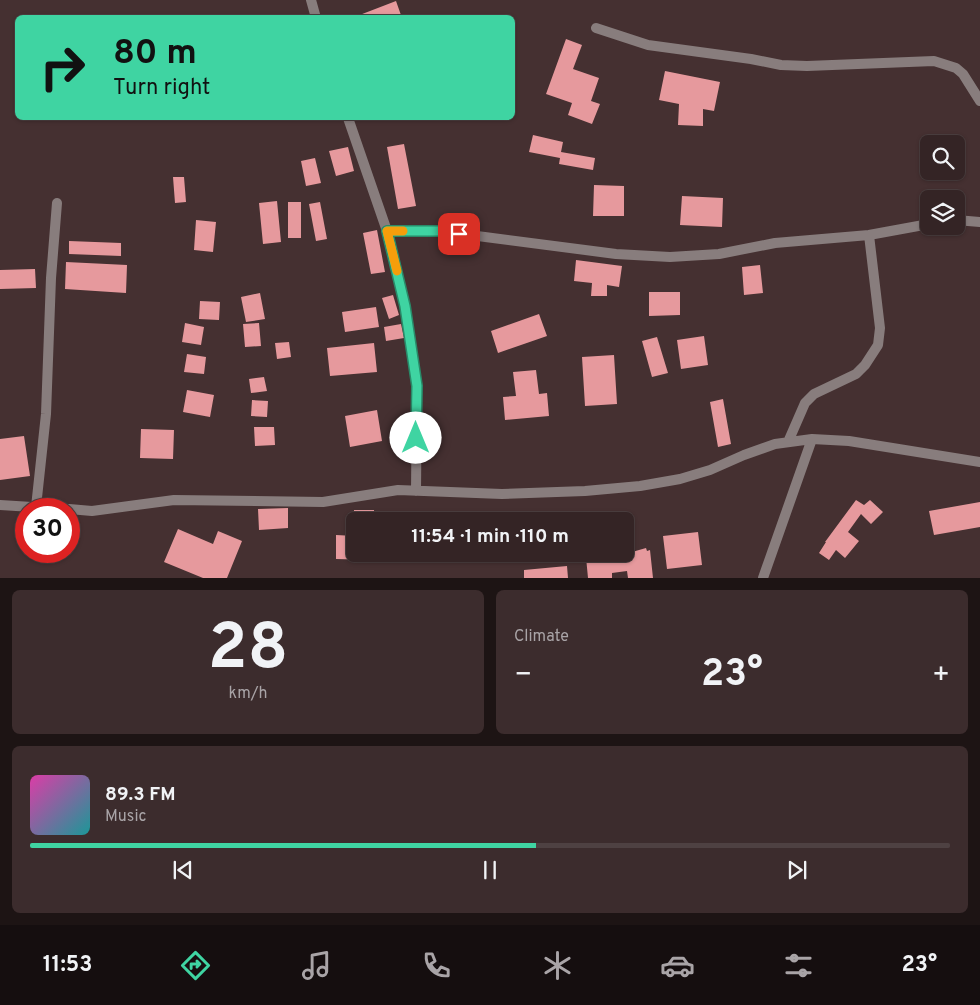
<!DOCTYPE html>
<html lang="en">
<head>
<meta charset="utf-8">
<style>
	:root { --surface:#342425; --page:#3c2c2d; --text:#f1f3f6; --muted:#a9a4a7; --line:#4e4142; --accent:#3fd4a2 }
	body { margin:0; font-family:Overpass,sans-serif; background:var(--page); color:var(--text); height:100vh; display:flex; flex-direction:column; font-size:19px; white-space:nowrap }
	* { box-sizing:border-box; margin:0 }
	p { font-size:16px; color:var(--muted) }
	.icon { flex:none; width:28px; height:28px; fill:none; stroke:currentColor; stroke-width:2; stroke-linecap:round; stroke-linejoin:round }
	.map { position:relative; height:578px; overflow:hidden }
	.drawer { display:flex; flex-direction:column; gap:12px; padding:12px; background:#1d1414; flex:1 }
	.drawer>* { flex:none }
	.top-card { position:absolute; left:15px; top:15px; width:500px; height:105px; border-radius:8px; box-shadow:0 1px 4px #0004,0 0 0 1px var(--line); background:#3fd4a2; color:#111; overflow:hidden }
	.buttons { position:absolute; left:920px; top:135px; display:grid; gap:10px }
	.buttons a { display:grid; place-items:center; width:45px; height:45px; border-radius:8px; background:var(--surface); box-shadow:0 1px 4px #0004,0 0 0 1px var(--line); font-size:25px }
	.speed { position:absolute; left:15px; top:498px; display:flex; gap:10px; font-size:25px; font-weight:700; text-align:center }
	.speed>* { display:grid; place-content:center; width:65px; height:65px; border-radius:50%; background:var(--surface); box-shadow:0 1px 4px #0004,0 0 0 1px var(--line); line-height:1 }
	.speed .limit { border:8px solid #d22; background:#fff; color:#111 }
	.pin { position:absolute; display:grid; place-items:center; width:42px; height:42px; color:#fff; margin:-21px; border-radius:10px; box-shadow:0 2px 8px #0006 }
	.me { position:absolute; width:55px; margin:-28px; rotate:0deg; stroke-linejoin:round; filter:drop-shadow(0 0 4px #0008) }
	.turn { display:flex; align-items:center; gap:18px; height:105px; padding:0 15px; font-size:22px }
	.turn .icon { width:65px; height:65px; stroke-width:2.5 }
	.turn b { display:block; font-size:35px; line-height:42px }
	.big { font-size:38px; font-weight:700; line-height:1.1 }
	.drawer .widget { flex:1; display:flex; flex-direction:column; justify-content:center; gap:8px; min-width:0; padding:0 18px; border-radius:8px; background:var(--page) }
	.drawer .dial { align-items:center; gap:0 }
	.dial b { font-size:65px; line-height:1 }
	.song { display:flex; align-items:center; gap:15px }
	.cover { width:60px; height:60px; border-radius:8px; background:linear-gradient(135deg,hsl(320 70% 55%),hsl(180 70% 35%)) }
	.played { height:5px; border-radius:2px; background:linear-gradient(90deg,var(--accent) 55%,var(--line) 55%) }
	.keys { display:flex; justify-content:space-around; direction:ltr }
	.heat { display:flex; justify-content:space-between; align-items:center; font-size:28px; direction:ltr }
	.drawer .tiles { flex:1; display:grid; gap:12px; grid-template-columns:1fr 1fr }
	.widget:last-child { grid-column:span 2 }
	.trip { position:absolute; left:346px; top:512px; width:288px; height:50px; border-radius:8px; background:var(--surface); box-shadow:0 1px 4px #0004,0 0 0 1px var(--line); font-weight:700; line-height:50px; text-align:center }
	.tab-bar { display:flex; height:80px; justify-content:space-around; align-items:center; background:#150e0f; color:var(--muted) }
	.tab-bar .icon { width:35px; height:35px }
	.tab-bar .on { color:var(--accent) }
	.tab-bar b { font-size:22px; color:var(--text) }
	.map>svg:first-child { display:block }
</style>
</head>
<body>
<div class="map">
<svg width="980" height="578" viewBox="0 0 980 578">
	<rect width="100%" height="100%" fill="#453031"/>
	<!-- building -->
	<path fill="#e6999d" d="M396 1 402 18H357V16Z
		M566 39 582 45 573 69 599 78 591 101 600 104 592 124 568 115 572 103 546 94Z
		M665 71 720 82 714 111 703 109V126L678 125 679 104 659 100Z
		M533 135 563 142 561 152 595 158 593 170 559 164 560 158 529 152Z
		M404 144 416 206 398 209 387 147Z
		M348 147 354 171 336 176 329 151Z
		M315 158 321 183 306 186 301 161Z
		M173 177H184L186 202 175 203Z
		M594 185 624 186V216H593Z
		M682 196 723 198 722 227 680 225Z
		M277 201 281 242 263 244 259 203Z
		M288 202H301V238H288Z
		M320 202 327 239 316 241 309 204Z
		M196 220 216 222 213 252 194 250Z
		M377 230 385 272 371 274 363 233Z
		M69 241 121 243V256L69 254Z
		M576 260 622 266 619 287 607 285V296H591L592 283 574 281Z
		M66 262 127 265 126 293 65 289Z
		M760 265 763 293 744 295 742 267Z
		M35 269 36 288 0 289V270Z
		M649 292H680V315L649 316Z
		M260 293 265 319 246 322 241 297Z
		M393 295 399 315 389 319 382 298Z
		M200 301 220 302 219 320 199 319Z
		M376 307 379 327 345 332 342 312Z
		M539 314 547 336 498 353 491 331Z
		M185 323 204 327 201 345 182 342Z
		M259 323 261 346 245 347 243 324Z
		M401 324 404 338 386 341 384 327Z
		M704 336 708 365 681 369 677 340Z
		M657 337 668 373 652 377 642 341Z
		M289 342 291 357 277 359 275 343Z
		M374 343 377 372 330 376 327 348Z
		M187 354 206 357 204 374 184 372Z
		M614 355 617 404 585 406 582 357Z
		M536 370 539 394 547 393 549 416 505 420 503 397 516 396 513 372Z
		M264 377 267 391 251 393 249 379Z
		M187 390 214 395 210 417 183 412Z
		M723 399 731 444 718 447 710 402Z
		M252 400 268 401 267 417 251 416Z
		M377 410 382 441 350 447 345 416Z
		M254 427H274L275 445 255 446Z
		M141 429 174 430 173 459 140 458Z
		M24 436 30 476 0 480V439Z
		M856 500 864 505 870 500 883 512 871 524 861 514 848 532 859 541 845 558 836 550 829 560 819 553 826 542H825Z
		M980 502V527L934 535 929 511Z
		M288 508V528L259 530 258 509Z
		M354 510H374V521H354Z
		M515 517 516 521H499V520Z
		M178 529 213 544 218 531 242 541 227 578H203L164 562Z
		M698 532 702 565 667 569 663 536Z
		M336 535 355 536V554H374V560L336 559Z
		M646 548 647 551 650 550 653 578H628L627 571 612 573V578H588L586 557 625 554Z
		M388 554H430V559L389 560Z
		M499 554H519V555L500 558Z
		M567 566 568 578H524V570Z"/>
	<g fill="none" stroke-linecap="round" stroke-linejoin="round">
		<!-- street -->
		<path stroke="#887d7d" stroke-width="10" d="M311 0 316 18
			M596 28 648 45 751 59 781 65 807 66 934 61 956 68 963 74 980 101
			M348 118 387 231 405 306 417 386 416 491
			M956 220 980 222
			M387 231H439L616 254 670 257 719 254 775 243 869 235 929 224
			M788 442 805 403 814 394 856 374 865 365 878 345 880 328 869 235
			M0 505 64 509
			M36 507 46 414 51 278 57 203
			M69 509 92 511 174 500 323 502 398 490 502 494 585 491 640 486 680 479 710 470 744 455 775 444 812 439 849 441 980 462
			M763 578 812 439"/>
	</g>
	<g fill="none" stroke-linecap="round" stroke-linejoin="round">
		<!-- route casing -->
		<g stroke="#298a69" stroke-width="12">
			<path id="route" d="M416 438 417 386 405 306 387 231H440L459 234"/>
		</g>
		<!-- route -->
		<use href="#route" stroke="#3fd4a2" stroke-width="9"/>
		<!-- slow -->
		<path stroke="#f59e0b" stroke-width="9" d="M397 271 387 231H403"/>
	</g>
</svg>
<div class="buttons">
<a><svg class="icon" aria-label="search" viewBox="0 0 24 24"><circle cx="10" cy="10" r="6"/><path d="M15 15l6 6"/></svg></a>
<a><svg class="icon" aria-label="layers" viewBox="0 0 24 24"><path d="M12 4l9 5-9 5-9-5zM3 14l9 5 9-5"/></svg></a>
</div>
<div class="speed"><div class="limit">30</div></div>
<div class="pin" style="left:459px;top:234px;background:#d93025"><svg class="icon" aria-label="arrive" viewBox="0 0 24 24"><path d="M6 21V4h12l-3 4 3 4H6"/></svg></div>
<svg class="me" style="left:416px;top:438px" viewBox="-20 -20 40 40"><circle r="19" fill="#fff"/><path d="M0-13L10 11 0 6-10 11z" fill="#3fd4a2"/></svg>
<div class="trip">11:54 · 1 min · 110 m</div>
<div class="top-card">
<div class="turn"><svg class="icon" aria-label="right" viewBox="0 0 24 24"><path d="M7 20v-9h11M14 6l5 5-5 5"/></svg><div><b>80 m</b>Turn right</div></div>
</div>
</div>
<section class="drawer">
<div class="tiles">
<div class="widget dial"><b>28</b><p>km/h</p></div>
<div class="widget"><p>Climate</p>
<div class="heat"><a>−</a><b class="big">23°</b><a>+</a></div>
</div>
<div class="widget">
<div class="song"><i class="cover"></i><div><b>89.3 FM</b><p>Music</p></div></div>
<div class="played"></div>
<div class="keys"><svg class="icon" aria-label="previous" viewBox="0 0 24 24"><path d="M18 5L8 12l10 7zM5 5v14"/></svg><svg class="icon" aria-label="pause" viewBox="0 0 24 24"><path d="M8 5v14M16 5v14"/></svg><svg class="icon" aria-label="next" viewBox="0 0 24 24"><path d="M6 5l10 7-10 7zM19 5v14"/></svg></div>
</div>
</div>
</section>
<nav class="tab-bar">
<b>11:53</b>
<svg class="icon on" aria-label="directions" viewBox="0 0 24 24"><path d="M12 3l9 9-9 9-9-9zM9 14v-3h6M13 9l2 2-2 2"/></svg>
<svg class="icon" aria-label="music" viewBox="0 0 24 24"><path d="M9 18V5l10-2v13"/><circle cx="6" cy="18" r="3"/><circle cx="16" cy="16" r="3"/></svg>
<svg class="icon" aria-label="phone" viewBox="0 0 24 24"><path d="M5 4h4l2 5-3 2q2 4 5 5l2-3 5 2v4C11 20 4 13 5 4z"/></svg>
<svg class="icon" aria-label="climate" viewBox="0 0 24 24"><path d="M12 3v18M4 7l16 10M4 17L20 7"/></svg>
<svg class="icon" aria-label="car" viewBox="0 0 24 24"><path d="M5 17H2v-5l4-1 3-4h7l3 4 3 1v5h-3M9 17h6M6 11h13"/><circle cx="7" cy="17" r="2"/><circle cx="17" cy="17" r="2"/></svg>
<svg class="icon" aria-label="filters" viewBox="0 0 24 24"><path d="M4 7h16M4 17h16"/><circle cx="9" cy="7" r="2"/><circle cx="15" cy="17" r="2"/></svg>
<b>23°</b>
</nav>
</body>
</html>
